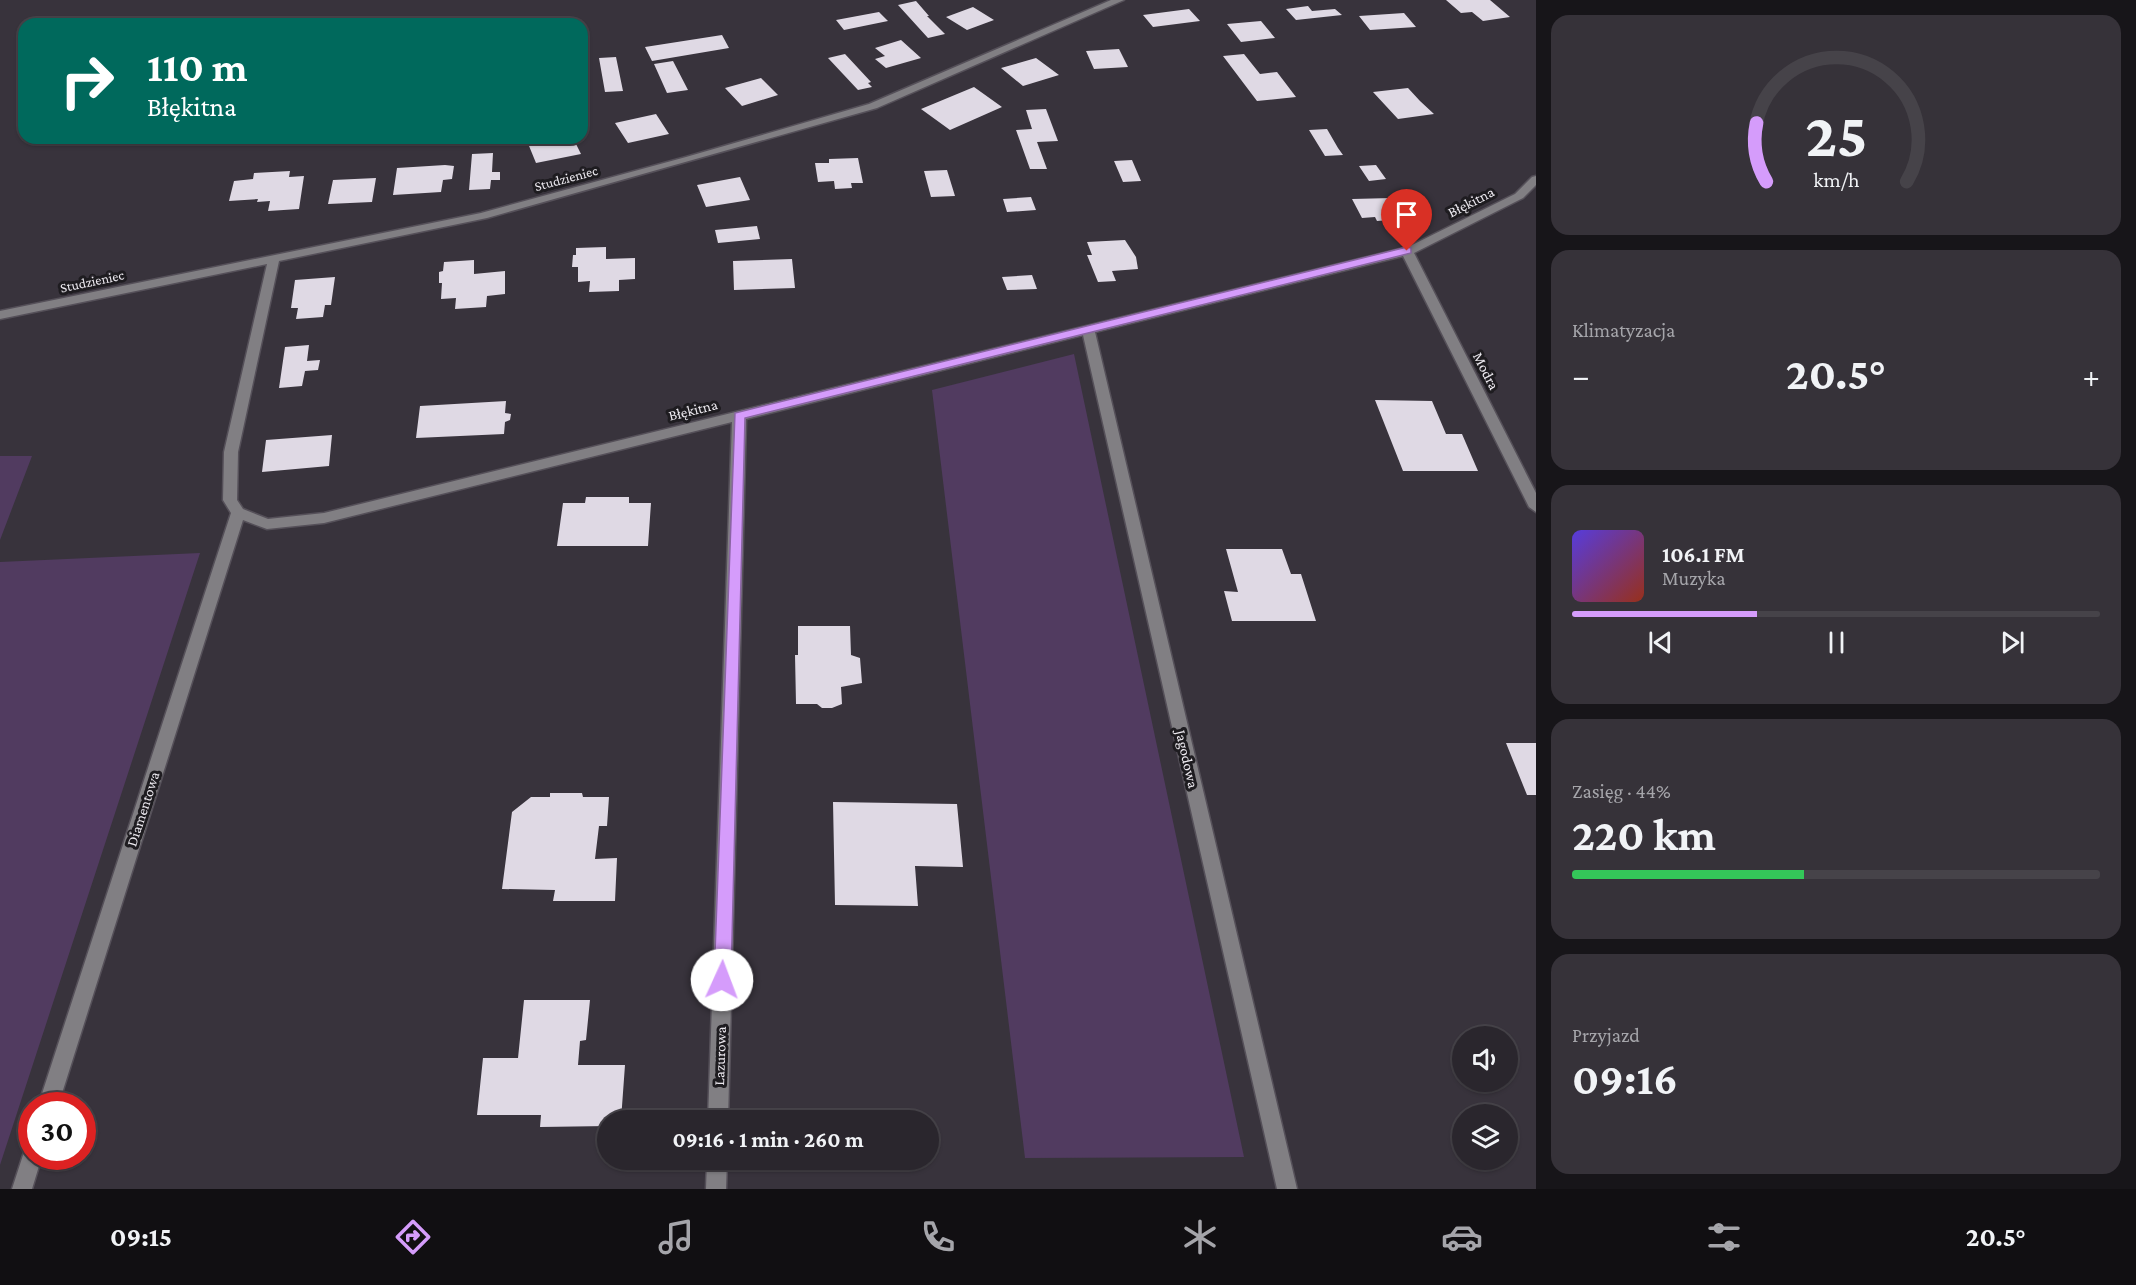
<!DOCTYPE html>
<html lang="pl">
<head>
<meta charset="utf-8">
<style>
	:root { --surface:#2a262d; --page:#363239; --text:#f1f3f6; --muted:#a5a5aa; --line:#464349; --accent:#d59cfb }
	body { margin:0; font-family:"Crimson Pro",serif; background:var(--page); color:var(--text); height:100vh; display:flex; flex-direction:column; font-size:22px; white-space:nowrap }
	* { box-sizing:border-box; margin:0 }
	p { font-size:20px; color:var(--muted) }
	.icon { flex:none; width:33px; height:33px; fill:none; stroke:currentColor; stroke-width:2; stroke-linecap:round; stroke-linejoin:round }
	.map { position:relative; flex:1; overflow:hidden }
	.sheet { display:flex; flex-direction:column; gap:15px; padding:15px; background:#171519; width:600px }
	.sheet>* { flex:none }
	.banner { position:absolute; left:18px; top:18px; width:570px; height:126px; border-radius:18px; box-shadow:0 2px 4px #0004,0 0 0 2px var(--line); background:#00695c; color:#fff; overflow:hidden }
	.tools { position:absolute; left:1452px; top:1026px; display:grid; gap:12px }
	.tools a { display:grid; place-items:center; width:66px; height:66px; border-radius:50%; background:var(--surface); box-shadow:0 2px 4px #0004,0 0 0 2px var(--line); font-size:30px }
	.speed { position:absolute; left:18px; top:1092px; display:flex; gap:12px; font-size:30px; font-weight:700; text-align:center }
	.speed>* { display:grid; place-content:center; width:78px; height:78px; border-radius:50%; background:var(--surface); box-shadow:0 2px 4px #0004,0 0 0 2px var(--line); line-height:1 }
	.speed .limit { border:9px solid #d22; background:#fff; color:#111 }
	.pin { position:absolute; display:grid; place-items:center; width:51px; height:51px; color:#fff; margin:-62px -26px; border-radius:50% 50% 50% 0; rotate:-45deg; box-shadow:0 0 6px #0007 }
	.pin .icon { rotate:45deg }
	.me { position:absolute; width:66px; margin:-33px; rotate:2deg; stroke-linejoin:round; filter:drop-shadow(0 0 4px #0008) }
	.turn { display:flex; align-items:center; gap:21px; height:126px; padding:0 30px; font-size:27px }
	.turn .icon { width:78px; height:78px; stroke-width:2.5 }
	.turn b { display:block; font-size:42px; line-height:51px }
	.big { font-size:45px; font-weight:700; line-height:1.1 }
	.sheet .card { flex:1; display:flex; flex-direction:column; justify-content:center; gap:9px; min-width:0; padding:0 21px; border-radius:18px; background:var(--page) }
	.sheet .dial { align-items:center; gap:0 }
	.dial svg { height:156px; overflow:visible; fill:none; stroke:var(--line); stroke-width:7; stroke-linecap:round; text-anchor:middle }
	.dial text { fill:var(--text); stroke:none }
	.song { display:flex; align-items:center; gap:18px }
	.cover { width:72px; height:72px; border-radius:9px; background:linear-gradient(135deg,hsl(250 70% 55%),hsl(10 70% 35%)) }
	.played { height:6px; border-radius:3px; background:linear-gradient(90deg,var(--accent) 35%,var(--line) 35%) }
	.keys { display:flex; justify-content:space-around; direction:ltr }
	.heat { display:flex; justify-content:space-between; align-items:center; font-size:33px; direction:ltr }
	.charge { height:9px; border-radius:4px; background:linear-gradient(90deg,#34c759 44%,var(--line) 0) }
	.trip { position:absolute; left:597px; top:1110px; width:342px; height:60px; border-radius:30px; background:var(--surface); box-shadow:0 2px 4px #0004,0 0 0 2px var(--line); font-weight:700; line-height:60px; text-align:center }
	.menu { display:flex; height:96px; justify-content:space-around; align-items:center; background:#110f12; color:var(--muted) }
	.menu .icon { width:42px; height:42px }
	.menu .active { color:var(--accent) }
	.menu b { font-size:27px; color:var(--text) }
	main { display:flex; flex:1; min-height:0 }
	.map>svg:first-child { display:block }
</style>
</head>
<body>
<main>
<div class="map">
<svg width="1536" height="1189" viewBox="0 0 1536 1189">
	<rect width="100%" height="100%" fill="#38333c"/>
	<!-- green -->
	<path fill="#513b60" d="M1074 354 1244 1157 1025 1158 932 390Z
		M0 456H32L0 540Z
		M200 553 0 1165V562Z"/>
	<!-- building -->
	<path fill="#dfd9e4" d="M1446 0H1490L1510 17 1483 21 1472 12 1461 13Z
		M916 1 929 16H927L945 34 928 38 898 5Z
		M1308 6 1312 11 1335 9 1342 15 1296 20 1286 9Z
		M973 7 994 20 967 30 946 17Z
		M1189 9 1200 21 1153 27 1143 15Z
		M879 12 888 21 844 30 836 20Z
		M1404 13 1416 27 1370 30 1359 16Z
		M1261 21 1275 38 1241 42 1227 24Z
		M722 35 729 48 652 61 645 47Z
		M901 40 921 58 886 68 875 59 885 56 875 48Z
		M1119 49 1128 67 1094 69 1086 51Z
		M845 54 871 82 868 83 872 87 858 90 828 58Z
		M1244 54 1260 74 1277 72 1296 97 1257 101 1223 56Z
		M616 57 623 91 605 92 599 58Z
		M1036 58 1059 75 1023 86 1001 68Z
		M673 61 688 90 667 93 654 64Z
		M761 78 778 95 742 106 725 88Z
		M974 87 1002 107 950 130 921 109Z
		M1408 88 1420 101 1434 114 1398 119 1373 92Z
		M1046 109 1058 141 1037 142 1047 169H1030L1016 130 1032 129 1026 110Z
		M656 114 669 134 628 143 615 123Z
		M1327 129 1338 148 1343 155 1325 156 1309 130Z
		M544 138H573L581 154 536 163 527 141Z
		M493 153 492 172H500V180H491L490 189 469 190 472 154Z
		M858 158 863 183H851L852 188 835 189 834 181 818 182 815 163H829V159Z
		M1132 160 1141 181 1123 182 1114 161Z
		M445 165 454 166 452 179 443 180 441 192 393 195 397 168Z
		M1376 165 1386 179 1369 181 1359 166Z
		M947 170 955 196 931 197 924 171Z
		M290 171 289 177 304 176 299 209 268 211 270 201 257 202 258 199 229 201 234 181 253 179 254 173Z
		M740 177 750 200 706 207 697 185Z
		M376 178 372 202 328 204 333 180Z
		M1031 197 1036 210 1007 212 1003 199Z
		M1392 198 1403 217H1387L1389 220 1377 221 1375 217 1362 218 1352 199Z
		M757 226 760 239 718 243 715 230Z
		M1125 240 1136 257 1138 269 1112 271 1116 281 1098 282 1087 255H1092L1087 242Z
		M606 247V259L635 258V279L619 280V291L589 292 590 281 578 282V267H572L573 255H576V248Z
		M792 259 795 288 734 290 733 261Z
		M474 260V274L505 271V294L487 296 486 307 455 309 456 298 441 299 442 283H439V272L443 271 444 262Z
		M1032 275 1037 289 1007 290 1002 277Z
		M335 277 331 305H325L323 317 296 319 298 308H291L295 280Z
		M309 345 307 361 320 360 318 370 305 371 302 386 279 388 285 347Z
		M1375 400 1432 401 1446 434H1462L1478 471H1403Z
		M506 401 505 413 511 414 510 420 505 422 504 434 416 438 420 406Z
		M332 435 329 466 262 472 266 440Z
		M586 497H629V503H651L648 546H557L563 503H585Z
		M1226 549H1282L1291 574H1301L1316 621H1232L1224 591 1238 592Z
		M798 626H850L851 655 860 658 862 683 841 687 842 704 832 708H822L817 704H796L795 655H798Z
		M1506 743H1536V795H1527Z
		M550 793H582L583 797H609L607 826H599L595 859 617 858 615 901H553L555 890 502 889 512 812 531 797H550Z
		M833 802 957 804 963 867 915 866 918 906 835 905Z
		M524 1000H590L586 1040 580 1041 578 1065H625L621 1120H608V1126L540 1127 541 1115H477L483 1058H518Z"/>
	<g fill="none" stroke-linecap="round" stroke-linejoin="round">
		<!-- minor casing -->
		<g stroke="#555059" stroke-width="3">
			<path id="minor" d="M1111 0H1124L877 108 487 218 279 261 238 452 237 500 243 509 268 519 324 513 1408 247 1515 194 1532 177 1536 176V185L1523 198 1414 253 1536 493V512L1529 507 1403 256 1095 332 1297 1189H1277L1083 335 746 419 728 1120H708L732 422 324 523 267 529 243 520 58 1106H38L231 513 223 500 224 452 267 264 0 319V311L481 213 686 157 869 104Z
				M32 1146V1156H42L32 1189H12L25 1149Z
				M707 1160H727L726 1189H706Z"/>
		</g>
		<!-- minor -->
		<use href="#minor" fill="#817f83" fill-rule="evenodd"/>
	</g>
	<!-- route -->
	<path fill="#d59cfb" stroke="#8a65a3" stroke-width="1.5" d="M1407 247 1411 248V253L745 418 731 980 728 985 722 987 716 985 714 980 735 413Z"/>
	<g text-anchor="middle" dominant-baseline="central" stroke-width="6" stroke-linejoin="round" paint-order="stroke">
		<!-- far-street labels -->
		<g font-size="14" fill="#edeaf0" stroke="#1e1c20">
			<text transform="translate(566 178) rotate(-15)">Studzieniec</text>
			<text transform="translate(92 281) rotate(-12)">Studzieniec</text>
		</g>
		<!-- street labels -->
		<g font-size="15" fill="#edeaf0" stroke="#1e1c20">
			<text transform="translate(1471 202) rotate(-27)">Błękitna</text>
			<text transform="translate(1486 371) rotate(63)">Modra</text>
			<text transform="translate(693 410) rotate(-14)">Błękitna</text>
			<text transform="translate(1187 759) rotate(77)">Jagodowa</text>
			<text transform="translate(143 809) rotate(-72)">Diamentowa</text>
			<text transform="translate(720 1056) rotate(-88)">Lazurowa</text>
		</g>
	</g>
</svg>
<div class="tools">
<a><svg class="icon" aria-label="sound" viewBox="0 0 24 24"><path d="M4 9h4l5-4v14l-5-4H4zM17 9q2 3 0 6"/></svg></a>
<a><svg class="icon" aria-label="layers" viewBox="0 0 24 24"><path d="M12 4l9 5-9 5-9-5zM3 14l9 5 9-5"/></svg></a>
</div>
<div class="speed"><div class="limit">30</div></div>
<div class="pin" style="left:1407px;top:251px;background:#d93025"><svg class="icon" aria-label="arrive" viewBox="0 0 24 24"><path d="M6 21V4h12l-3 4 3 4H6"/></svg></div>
<svg class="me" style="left:722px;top:980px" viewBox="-20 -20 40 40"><circle r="19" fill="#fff"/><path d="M0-13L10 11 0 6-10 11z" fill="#d59cfb"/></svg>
<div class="trip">09:16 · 1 min · 260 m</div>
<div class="banner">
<div class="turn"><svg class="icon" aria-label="right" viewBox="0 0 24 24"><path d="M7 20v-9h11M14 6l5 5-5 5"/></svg><div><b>110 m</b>Błękitna</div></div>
</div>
</div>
<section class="sheet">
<div class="card dial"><svg viewBox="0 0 100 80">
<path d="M14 69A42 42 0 1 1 86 69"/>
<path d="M14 69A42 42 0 0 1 9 39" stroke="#d59cfb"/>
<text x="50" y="56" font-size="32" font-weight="700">25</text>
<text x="50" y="72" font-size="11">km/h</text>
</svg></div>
<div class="card"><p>Klimatyzacja</p>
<div class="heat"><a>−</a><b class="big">20.5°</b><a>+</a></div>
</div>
<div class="card">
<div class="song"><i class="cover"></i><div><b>106.1 FM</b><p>Muzyka</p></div></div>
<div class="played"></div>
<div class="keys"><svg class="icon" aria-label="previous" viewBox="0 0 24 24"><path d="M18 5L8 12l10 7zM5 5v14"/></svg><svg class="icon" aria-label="pause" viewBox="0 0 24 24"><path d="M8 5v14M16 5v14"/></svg><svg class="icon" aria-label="next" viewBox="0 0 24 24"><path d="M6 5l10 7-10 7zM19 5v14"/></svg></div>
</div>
<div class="card"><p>Zasięg · 44%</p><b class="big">220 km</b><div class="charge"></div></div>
<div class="card"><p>Przyjazd</p><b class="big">09:16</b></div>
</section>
</main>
<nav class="menu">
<b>09:15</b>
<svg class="icon active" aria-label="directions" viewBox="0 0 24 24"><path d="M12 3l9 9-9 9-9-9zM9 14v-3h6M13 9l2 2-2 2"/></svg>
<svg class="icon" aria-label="music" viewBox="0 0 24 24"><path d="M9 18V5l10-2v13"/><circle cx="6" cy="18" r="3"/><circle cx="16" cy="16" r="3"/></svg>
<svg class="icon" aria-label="phone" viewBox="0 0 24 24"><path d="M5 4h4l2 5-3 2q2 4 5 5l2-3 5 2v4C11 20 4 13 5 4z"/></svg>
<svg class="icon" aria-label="climate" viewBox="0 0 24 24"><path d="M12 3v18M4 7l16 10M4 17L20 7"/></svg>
<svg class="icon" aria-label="car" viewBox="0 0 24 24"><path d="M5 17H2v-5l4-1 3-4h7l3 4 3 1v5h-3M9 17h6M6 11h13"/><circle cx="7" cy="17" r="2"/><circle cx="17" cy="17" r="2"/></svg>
<svg class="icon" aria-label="filters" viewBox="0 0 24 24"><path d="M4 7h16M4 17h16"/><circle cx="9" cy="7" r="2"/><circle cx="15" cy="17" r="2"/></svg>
<b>20.5°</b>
</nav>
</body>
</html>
